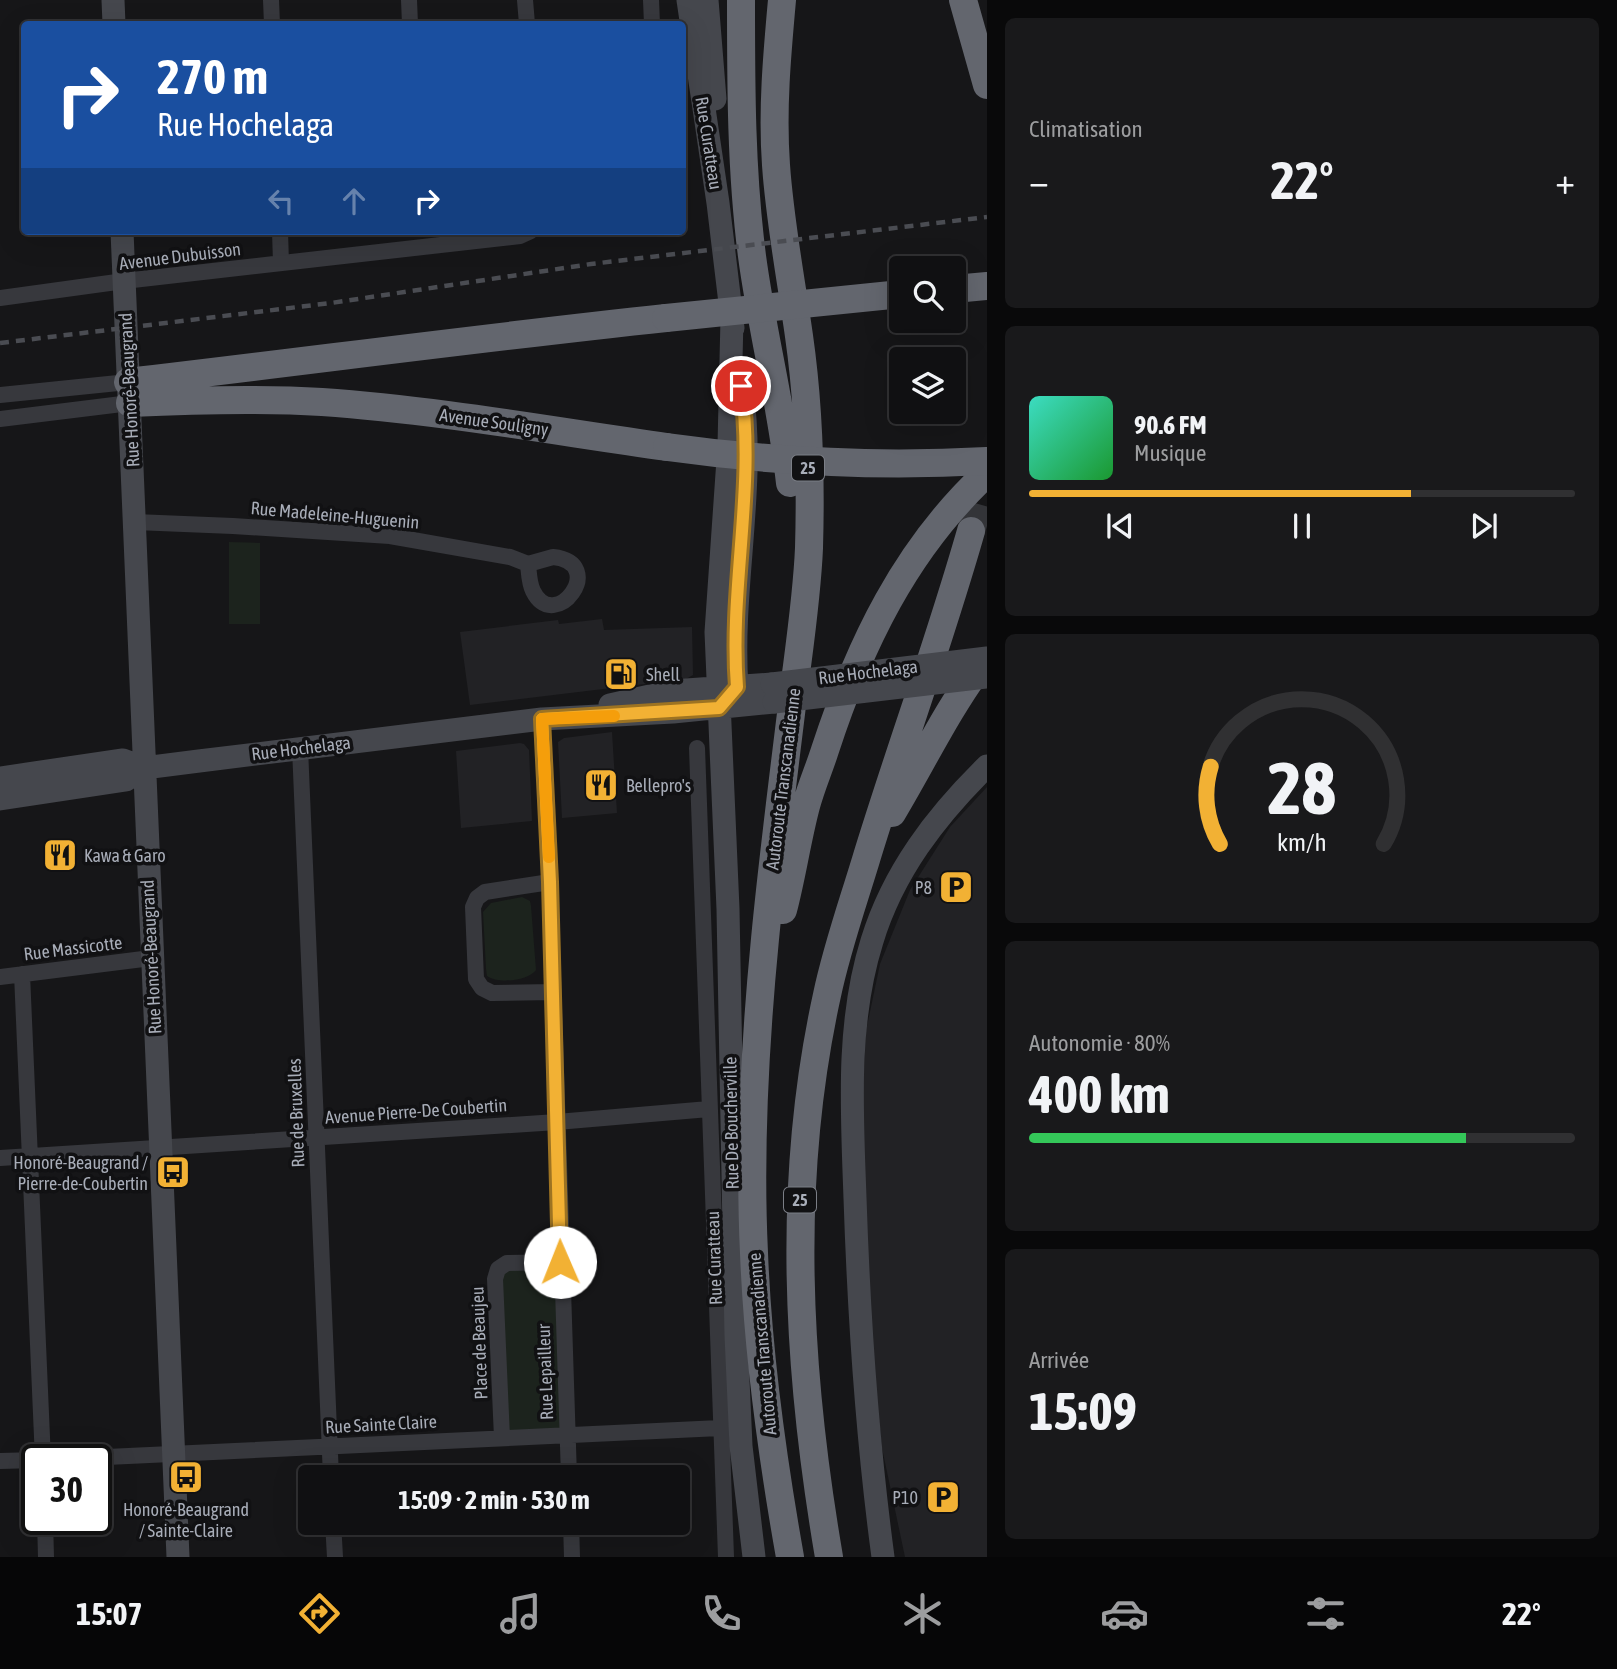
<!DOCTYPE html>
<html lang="fr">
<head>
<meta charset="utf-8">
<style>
	:root { --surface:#101012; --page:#19191b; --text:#f1f3f6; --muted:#9c9d9f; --line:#303032; --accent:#f2b134 }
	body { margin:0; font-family:"Asap Condensed",sans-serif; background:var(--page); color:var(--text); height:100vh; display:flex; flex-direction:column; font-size:26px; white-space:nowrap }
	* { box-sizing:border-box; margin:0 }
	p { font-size:23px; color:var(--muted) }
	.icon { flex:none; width:38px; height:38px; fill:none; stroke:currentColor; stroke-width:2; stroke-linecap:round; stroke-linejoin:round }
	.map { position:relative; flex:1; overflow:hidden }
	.sheet { display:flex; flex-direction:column; gap:18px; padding:18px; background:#09090a; width:630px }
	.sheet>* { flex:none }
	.banner { position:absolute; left:21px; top:21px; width:665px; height:214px; border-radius:7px; box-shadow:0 7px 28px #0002,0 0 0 2px var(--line); background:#1a4fa0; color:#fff; overflow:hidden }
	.controls { position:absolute; left:889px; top:256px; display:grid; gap:14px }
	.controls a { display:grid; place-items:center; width:77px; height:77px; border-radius:7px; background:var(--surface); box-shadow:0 7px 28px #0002,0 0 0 2px var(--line); font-size:35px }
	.speed { position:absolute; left:21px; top:1444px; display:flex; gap:14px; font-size:35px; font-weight:700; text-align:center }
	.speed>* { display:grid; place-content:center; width:91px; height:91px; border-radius:50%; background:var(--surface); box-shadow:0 7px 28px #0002,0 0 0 2px var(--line); line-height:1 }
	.speed .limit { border:4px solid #111; border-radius:10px; background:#fff; color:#111 }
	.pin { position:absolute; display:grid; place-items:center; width:60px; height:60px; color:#fff; margin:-30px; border:4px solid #fff; border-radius:50%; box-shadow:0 2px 7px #0007 }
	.me { position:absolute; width:77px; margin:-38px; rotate:359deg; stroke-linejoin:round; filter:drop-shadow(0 0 5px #0008) }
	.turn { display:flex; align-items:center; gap:24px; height:147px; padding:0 21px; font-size:32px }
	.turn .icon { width:91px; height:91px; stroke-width:2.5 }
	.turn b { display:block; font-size:49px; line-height:60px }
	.lanes { display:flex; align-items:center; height:66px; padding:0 21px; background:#0003; justify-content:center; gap:35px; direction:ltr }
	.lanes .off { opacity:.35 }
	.big { font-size:52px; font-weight:700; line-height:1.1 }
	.sheet .card { flex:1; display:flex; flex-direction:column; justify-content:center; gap:10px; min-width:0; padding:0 24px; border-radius:10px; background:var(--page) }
	.sheet .dial { align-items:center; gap:0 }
	.dial svg { height:182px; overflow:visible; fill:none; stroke:var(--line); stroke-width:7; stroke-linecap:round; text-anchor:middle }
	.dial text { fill:var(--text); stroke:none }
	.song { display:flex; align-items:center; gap:21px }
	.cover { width:84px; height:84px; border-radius:10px; background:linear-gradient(135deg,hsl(170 70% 55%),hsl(130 70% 35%)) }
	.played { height:7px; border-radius:4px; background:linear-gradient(90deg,var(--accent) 70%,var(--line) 70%) }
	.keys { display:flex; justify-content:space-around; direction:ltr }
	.heat { display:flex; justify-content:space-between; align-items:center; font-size:38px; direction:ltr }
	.charge { height:10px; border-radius:5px; background:linear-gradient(90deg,#34c759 80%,var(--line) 0) }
	.trip { position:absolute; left:298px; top:1465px; width:392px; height:70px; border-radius:7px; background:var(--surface); box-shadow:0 7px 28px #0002,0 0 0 2px var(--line); font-weight:700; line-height:70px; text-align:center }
	.tabs { display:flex; height:112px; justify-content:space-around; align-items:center; background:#060607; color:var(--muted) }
	.tabs .icon { width:49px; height:49px }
	.tabs .active { color:var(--accent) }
	.tabs b { font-size:32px; color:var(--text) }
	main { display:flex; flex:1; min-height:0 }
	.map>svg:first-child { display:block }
</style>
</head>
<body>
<main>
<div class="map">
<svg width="987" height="1557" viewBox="0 0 987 1557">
	<rect width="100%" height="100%" fill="#161618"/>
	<!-- built -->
	<path fill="#222225" d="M602 619 604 630 692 627 693 675 686 679 470 705 460 632 558 620 559 624Z
		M612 732 617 813 562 818 558 742 564 738Z
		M520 743 524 744 529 750 532 821 461 828 456 751Z
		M987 787V1557H905L882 1448 869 1325 861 1120 866 1031 880 964 910 890 950 827Z"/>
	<!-- green -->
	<path fill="#1c231d" d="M229 542 260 543V624H229Z
		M522 897 530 901 531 906 536 970C528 981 498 984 487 976L486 969 483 912 491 903Z
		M560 1262 567 1435 502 1438 498 1269Z"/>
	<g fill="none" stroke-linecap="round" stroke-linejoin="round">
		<!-- highway-tunnel -->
		<path stroke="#333438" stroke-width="28" stroke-dasharray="28 14" stroke-linecap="butt" d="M971 531 987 475"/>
		<!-- street -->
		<path stroke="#37383d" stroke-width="16" d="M271 0 272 24
			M409 0 410 24
			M525 0 527 24
			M651 0 652 24
			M280 231 281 263
			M0 298 124 281 520 236 531 231
			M0 395 128 382
			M0 419 130 403
			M135 522 233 526 390 536 510 557 528 564
			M553 557C609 563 555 635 533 591 529 583 529 573 528 564Z
			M542 719 550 882 569 1477
			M300 748 331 1477
			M697 748 726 1557
			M550 882 485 892 477 898 473 907 476 979 482 988 492 993 553 992
			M22 974 43 1460
			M0 977 151 958
			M0 1158 557 1122 709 1109
			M502 1438 495 1279 498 1269 507 1263 560 1262
			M43 1460 720 1428
			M0 1461 37 1460
			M45 1519 46 1557
			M333 1522 335 1557
			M571 1522 572 1557"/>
		<!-- secondary -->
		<path stroke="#45474d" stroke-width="23" d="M113 0 114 24
			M688 0 718 203 733 328
			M707 0 715 99
			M122 231 178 1557
			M732 318 729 445 716 632 728 909 736 1335 741 1446 754 1557
			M610 705 672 691 772 684
			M719 708 737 687C730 588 756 489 742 390
			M0 778 123 760 144 768
			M0 799 126 780 144 768 199 761 542 719 673 712 774 702
			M883 1557C867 1438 859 1319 855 1198 852 1112 846 1024 872 941 893 872 936 816 987 766"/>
		<!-- highway -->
		<path stroke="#63666e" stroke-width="28" d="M741 0C741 86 741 171 752 256 762 332 782 407 790 483
			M782 0C777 55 772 110 776 165 780 223 791 279 799 336 809 406 811 478 809 548 807 595 800 642 794 689 784 772 773 855 765 939 755 1042 749 1149 754 1253 758 1355 772 1456 790 1557
			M963 0 987 85
			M954 289 987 286
			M128 382C308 361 487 337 666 318
			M130 403C194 400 258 398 322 402 438 410 553 431 667 447
			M892 813C922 763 948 708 983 662
			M783 910C792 876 797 840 806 806 811 787 819 769 825 750 859 646 905 549 987 473
			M829 1557C797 1370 786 1181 827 995 837 947 854 900 868 853 901 746 940 640 971 531"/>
		<!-- rail -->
		<path stroke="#4a4c52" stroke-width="4.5" stroke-dasharray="9 7" stroke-linecap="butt" d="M0 343 331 303 591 264 987 217"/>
		<!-- secondary-bridge -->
		<path stroke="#45474d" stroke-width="23" d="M772 684 987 658
			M774 702 987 677"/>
		<!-- highway-bridge -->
		<path stroke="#63666e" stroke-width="28" d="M666 318 901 294
			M667 447C774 462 879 467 987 461"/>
	</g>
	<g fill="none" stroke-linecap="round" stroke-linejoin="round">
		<!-- route casing -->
		<g stroke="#9d7322" stroke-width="18">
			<path id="route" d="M560 1262 550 882 542 719 719 708 737 687C729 587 756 486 741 386"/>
		</g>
		<!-- route -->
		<use href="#route" stroke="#f2b134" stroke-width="12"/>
		<!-- slow -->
		<path stroke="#f59e0b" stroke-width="12" d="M549 857 542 719 614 716"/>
	</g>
	<!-- icons -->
	<defs>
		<g id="fuel-square" transform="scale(1.75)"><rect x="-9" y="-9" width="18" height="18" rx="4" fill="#f2b134" stroke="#111113"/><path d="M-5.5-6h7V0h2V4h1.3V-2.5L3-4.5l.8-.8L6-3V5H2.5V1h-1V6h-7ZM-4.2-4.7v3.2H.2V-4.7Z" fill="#111"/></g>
		<g id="restaurant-square" transform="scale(1.75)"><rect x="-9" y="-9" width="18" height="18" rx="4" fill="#f2b134" stroke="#111113"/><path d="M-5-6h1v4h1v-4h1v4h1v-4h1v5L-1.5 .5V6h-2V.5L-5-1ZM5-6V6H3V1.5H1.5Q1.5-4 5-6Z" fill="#111"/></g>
		<g id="parking-square" transform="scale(1.75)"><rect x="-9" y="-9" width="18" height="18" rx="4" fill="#f2b134" stroke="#111113"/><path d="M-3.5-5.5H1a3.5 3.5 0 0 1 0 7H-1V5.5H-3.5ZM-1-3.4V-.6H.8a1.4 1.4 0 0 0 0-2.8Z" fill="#111"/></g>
		<g id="bus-square" transform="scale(1.75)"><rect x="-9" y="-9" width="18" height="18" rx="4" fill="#f2b134" stroke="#111113"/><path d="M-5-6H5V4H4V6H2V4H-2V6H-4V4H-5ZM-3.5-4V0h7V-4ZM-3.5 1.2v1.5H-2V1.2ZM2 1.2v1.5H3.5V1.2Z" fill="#111"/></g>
	</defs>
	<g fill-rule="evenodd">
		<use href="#fuel-square" x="621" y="674"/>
		<use href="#restaurant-square" x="601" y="785"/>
		<use href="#restaurant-square" x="60" y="855"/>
		<use href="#parking-square" x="956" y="887"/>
		<use href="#bus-square" x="173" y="1172"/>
		<use href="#bus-square" x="186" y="1477"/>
		<use href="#parking-square" x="943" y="1497"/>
	</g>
	<g text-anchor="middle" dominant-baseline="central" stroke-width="7" stroke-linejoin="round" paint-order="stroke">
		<!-- shield labels -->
		<g fill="#111113" stroke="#7b7e86" stroke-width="2">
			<rect x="792" y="455.5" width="32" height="25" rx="5"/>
			<rect x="784" y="1187.5" width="32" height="25" rx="5"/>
		</g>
		<g font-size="16" font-weight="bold" fill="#a8adb8">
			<text x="808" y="468">25</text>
			<text x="800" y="1200">25</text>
		</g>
		<!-- street labels -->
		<g font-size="18" fill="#a8adb8" stroke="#111113">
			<text transform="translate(709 143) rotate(81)">Rue Curatteau</text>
			<text transform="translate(180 256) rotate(-7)">Avenue Dubuisson</text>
			<text transform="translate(129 390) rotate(-93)">Rue Honoré-Beaugrand</text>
			<text transform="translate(494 422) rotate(8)">Avenue Souligny</text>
			<text transform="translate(335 515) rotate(5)">Rue Madeleine-Huguenin</text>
			<text transform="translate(868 672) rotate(-7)">Rue Hochelaga</text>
			<text transform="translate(301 748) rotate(-7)">Rue Hochelaga</text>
			<text transform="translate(783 779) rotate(-83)">Autoroute Transcanadienne</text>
			<text transform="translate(73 948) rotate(-7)">Rue Massicotte</text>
			<text transform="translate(151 957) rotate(-93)">Rue Honoré-Beaugrand</text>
			<text transform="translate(416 1111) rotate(-4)">Avenue Pierre-De Coubertin</text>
			<text transform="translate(296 1113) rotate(-92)">Rue de Bruxelles</text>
			<text transform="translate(731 1123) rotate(-91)">Rue De Boucherville</text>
			<text transform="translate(714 1258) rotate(-92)">Rue Curatteau</text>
			<text transform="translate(479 1343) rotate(-92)">Place de Beaujeu</text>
			<text transform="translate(762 1344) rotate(-95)">Autoroute Transcanadienne</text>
			<text transform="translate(545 1372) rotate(-92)">Rue Lepailleur</text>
			<text transform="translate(381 1424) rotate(-3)">Rue Sainte Claire</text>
		</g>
		<!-- poi labels -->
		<g font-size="18" fill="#a8adb8" stroke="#111113" text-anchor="start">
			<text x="646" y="674">Shell</text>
			<text x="626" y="785">Bellepro's</text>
			<text x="84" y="855">Kawa &amp; Garo</text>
			<text x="932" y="887" text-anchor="end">P8</text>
			<text x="148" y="1162" text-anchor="end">Honoré-Beaugrand /<tspan x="148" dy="21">Pierre-de-Coubertin</tspan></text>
			<text x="918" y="1497" text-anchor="end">P10</text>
			<text x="186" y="1509" text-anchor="middle">Honoré-Beaugrand<tspan x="186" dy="21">/ Sainte-Claire</tspan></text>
		</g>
	</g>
</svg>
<div class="controls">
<a><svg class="icon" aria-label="search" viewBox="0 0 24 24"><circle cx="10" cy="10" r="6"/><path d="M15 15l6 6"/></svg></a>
<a><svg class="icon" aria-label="layers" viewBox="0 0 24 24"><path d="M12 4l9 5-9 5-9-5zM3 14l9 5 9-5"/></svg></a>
</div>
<div class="speed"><div class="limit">30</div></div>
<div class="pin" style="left:741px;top:386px;background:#d93025"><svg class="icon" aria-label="arrive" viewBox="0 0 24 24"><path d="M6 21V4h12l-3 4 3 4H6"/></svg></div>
<svg class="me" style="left:560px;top:1262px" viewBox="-20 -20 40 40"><circle r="19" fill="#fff"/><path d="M0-13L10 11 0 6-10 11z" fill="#f2b134"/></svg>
<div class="trip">15:09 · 2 min · 530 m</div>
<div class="banner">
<div class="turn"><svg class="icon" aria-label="right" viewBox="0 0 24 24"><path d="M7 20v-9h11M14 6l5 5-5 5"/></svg><div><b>270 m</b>Rue Hochelaga</div></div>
<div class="lanes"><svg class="icon off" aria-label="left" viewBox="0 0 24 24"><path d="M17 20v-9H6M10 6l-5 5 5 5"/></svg><svg class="icon off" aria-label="ahead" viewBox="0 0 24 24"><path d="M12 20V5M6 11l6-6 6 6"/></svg><svg class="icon" aria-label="right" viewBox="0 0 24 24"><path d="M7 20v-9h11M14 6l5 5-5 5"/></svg></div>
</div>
</div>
<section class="sheet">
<div class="card"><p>Climatisation</p>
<div class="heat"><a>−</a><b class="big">22°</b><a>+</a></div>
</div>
<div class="card">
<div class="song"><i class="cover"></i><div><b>90.6 FM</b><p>Musique</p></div></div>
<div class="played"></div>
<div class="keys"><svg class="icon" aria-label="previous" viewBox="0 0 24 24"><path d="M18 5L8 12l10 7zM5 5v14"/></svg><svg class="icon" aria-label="pause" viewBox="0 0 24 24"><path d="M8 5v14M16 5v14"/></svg><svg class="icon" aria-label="next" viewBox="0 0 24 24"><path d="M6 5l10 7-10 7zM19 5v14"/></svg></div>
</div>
<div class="card dial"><svg viewBox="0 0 100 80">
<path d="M14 69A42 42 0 1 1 86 69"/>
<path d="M14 69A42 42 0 0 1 10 35" stroke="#f2b134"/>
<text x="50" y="56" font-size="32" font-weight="700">28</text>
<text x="50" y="72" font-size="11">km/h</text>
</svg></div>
<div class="card"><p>Autonomie · 80%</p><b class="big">400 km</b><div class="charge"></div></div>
<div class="card"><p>Arrivée</p><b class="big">15:09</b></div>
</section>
</main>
<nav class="tabs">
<b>15:07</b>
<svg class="icon active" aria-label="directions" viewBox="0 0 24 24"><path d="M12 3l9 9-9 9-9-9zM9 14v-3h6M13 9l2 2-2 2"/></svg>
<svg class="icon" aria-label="music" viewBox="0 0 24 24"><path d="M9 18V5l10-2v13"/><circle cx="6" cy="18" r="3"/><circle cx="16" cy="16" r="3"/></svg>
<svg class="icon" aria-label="phone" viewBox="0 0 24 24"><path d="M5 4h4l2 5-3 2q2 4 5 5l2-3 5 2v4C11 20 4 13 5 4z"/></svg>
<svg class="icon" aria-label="climate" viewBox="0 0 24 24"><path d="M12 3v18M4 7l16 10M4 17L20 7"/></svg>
<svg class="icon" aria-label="car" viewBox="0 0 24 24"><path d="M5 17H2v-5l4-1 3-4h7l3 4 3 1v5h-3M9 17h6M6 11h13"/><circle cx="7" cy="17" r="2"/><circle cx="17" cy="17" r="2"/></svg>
<svg class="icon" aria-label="filters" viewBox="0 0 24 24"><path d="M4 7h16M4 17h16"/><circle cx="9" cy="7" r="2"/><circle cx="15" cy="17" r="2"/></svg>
<b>22°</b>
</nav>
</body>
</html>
